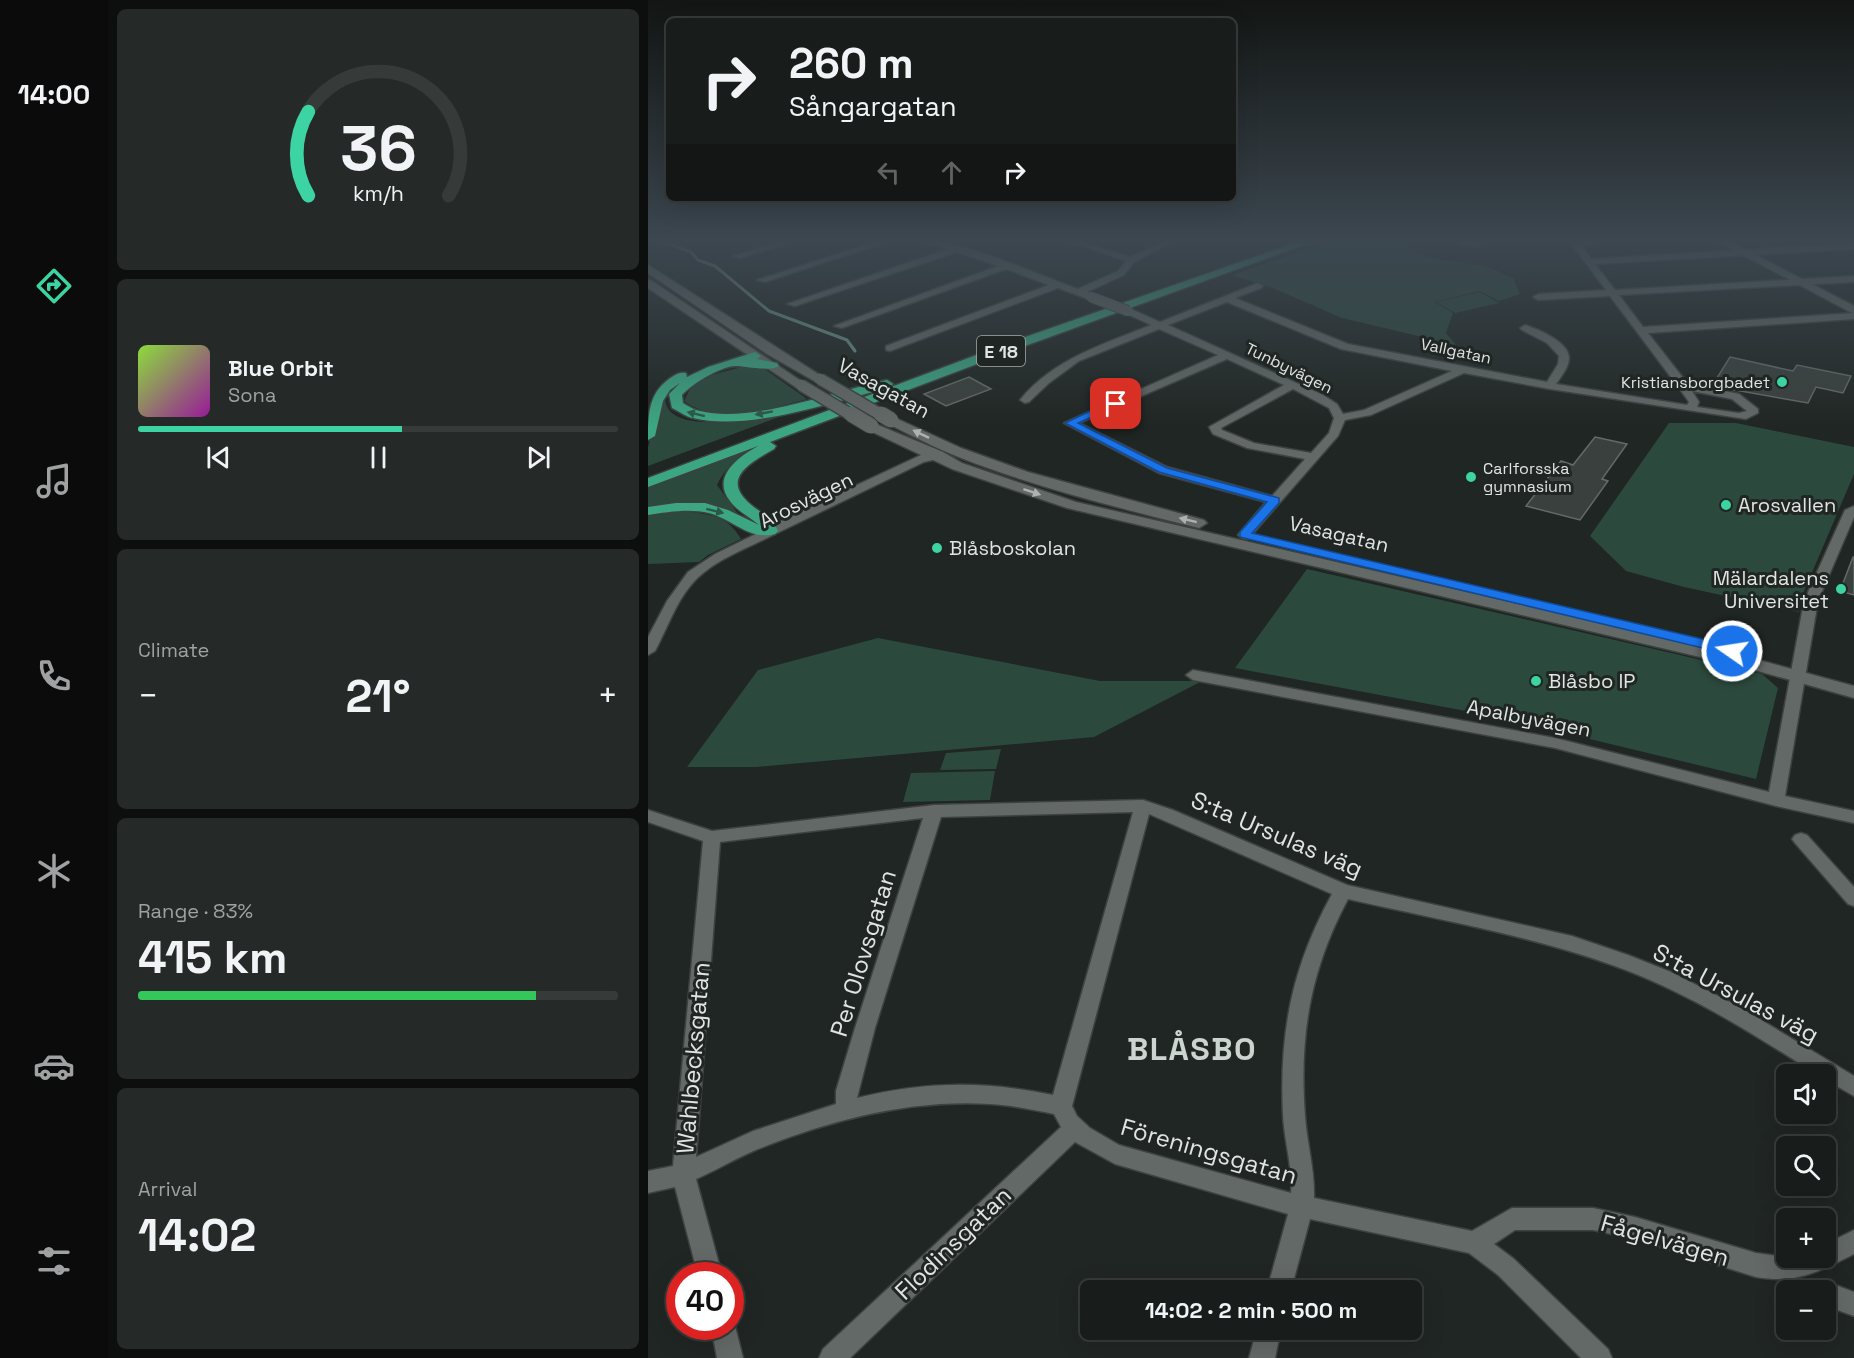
<!DOCTYPE html>
<html lang="en">
<head>
<meta charset="utf-8">
<style>
	:root { --surface:#181c1a; --page:#252927; --text:#f1f3f6; --muted:#9fa1a2; --line:#363a39; --accent:#3dd4a3 }
	body { margin:0; font-family:"Space Grotesk",sans-serif; background:var(--page); color:var(--text); height:100vh; display:flex; flex-direction:column; font-size:22px; white-space:nowrap }
	* { box-sizing:border-box; margin:0 }
	p { font-size:20px; color:var(--muted) }
	.icon { flex:none; width:33px; height:33px; fill:none; stroke:currentColor; stroke-width:2; stroke-linecap:round; stroke-linejoin:round }
	.map { position:relative; flex:1; overflow:hidden }
	.drawer { display:flex; flex-direction:column; gap:9px; padding:9px; background:#0d0f0e; width:540px }
	.drawer>* { flex:none }
	.top-card { position:absolute; left:18px; top:18px; width:570px; height:183px; border-radius:9px; box-shadow:0 6px 24px #0002,0 0 0 2px var(--line); background:#181c1a; color:var(--text); overflow:hidden }
	.buttons { position:absolute; left:1128px; top:1064px; display:grid; gap:12px }
	.buttons a { display:grid; place-items:center; width:60px; height:60px; border-radius:9px; background:var(--surface); box-shadow:0 6px 24px #0002,0 0 0 2px var(--line); font-size:30px }
	.speed { position:absolute; left:18px; top:1262px; display:flex; gap:12px; font-size:30px; font-weight:700; text-align:center }
	.speed>* { display:grid; place-content:center; width:78px; height:78px; border-radius:50%; background:var(--surface); box-shadow:0 6px 24px #0002,0 0 0 2px var(--line); line-height:1 }
	.speed .limit { border:9px solid #d22; background:#fff; color:#111 }
	.pin { position:absolute; display:grid; place-items:center; width:51px; height:51px; color:#fff; margin:-26px; border-radius:12px; box-shadow:0 3px 9px #0006 }
	.me { position:absolute; width:66px; margin:-33px; rotate:283deg; stroke-linejoin:round; filter:drop-shadow(0 0 4px #0008) }
	.turn { display:flex; align-items:center; gap:21px; height:126px; padding:0 24px; font-size:27px }
	.turn .icon { width:78px; height:78px; stroke-width:2.5 }
	.turn b { display:block; font-size:42px; line-height:51px }
	.lanes { display:flex; align-items:center; height:57px; padding:0 24px; background:#0003; justify-content:center; gap:30px; direction:ltr }
	.lanes .off { opacity:.35 }
	.big { font-size:45px; font-weight:700; line-height:1.1 }
	.drawer .card { flex:1; display:flex; flex-direction:column; justify-content:center; gap:9px; min-width:0; padding:0 21px; border-radius:9px; background:var(--page) }
	.drawer .dial { align-items:center; gap:0 }
	.dial svg { height:156px; overflow:visible; fill:none; stroke:var(--line); stroke-width:7; stroke-linecap:round; text-anchor:middle }
	.dial text { fill:var(--text); stroke:none }
	.song { display:flex; align-items:center; gap:18px }
	.cover { width:72px; height:72px; border-radius:9px; background:linear-gradient(135deg,hsl(90 70% 55%),hsl(300 70% 35%)) }
	.played { height:6px; border-radius:3px; background:linear-gradient(90deg,var(--accent) 55%,var(--line) 55%) }
	.keys { display:flex; justify-content:space-around; direction:ltr }
	.heat { display:flex; justify-content:space-between; align-items:center; font-size:33px; direction:ltr }
	.charge { height:9px; border-radius:4px; background:linear-gradient(90deg,#34c759 83%,var(--line) 0) }
	.trip { position:absolute; left:432px; top:1280px; width:342px; height:60px; border-radius:9px; background:var(--surface); box-shadow:0 6px 24px #0002,0 0 0 2px var(--line); font-weight:700; line-height:60px; text-align:center }
	main { display:flex; flex:1; min-height:0 }
	.menu { display:flex; flex-direction:column; width:108px; justify-content:space-around; align-items:center; background:#0a0b0a; color:var(--muted) }
	.menu .icon { width:42px; height:42px }
	.menu .on { color:var(--accent) }
	.menu b { font-size:27px; color:var(--text) }
	.map>svg:first-child { display:block }
</style>
</head>
<body>
<main>
<nav class="menu">
<b>14:00</b>
<svg class="icon on" aria-label="directions" viewBox="0 0 24 24"><path d="M12 3l9 9-9 9-9-9zM9 14v-3h6M13 9l2 2-2 2"/></svg>
<svg class="icon" aria-label="music" viewBox="0 0 24 24"><path d="M9 18V5l10-2v13"/><circle cx="6" cy="18" r="3"/><circle cx="16" cy="16" r="3"/></svg>
<svg class="icon" aria-label="phone" viewBox="0 0 24 24"><path d="M5 4h4l2 5-3 2q2 4 5 5l2-3 5 2v4C11 20 4 13 5 4z"/></svg>
<svg class="icon" aria-label="climate" viewBox="0 0 24 24"><path d="M12 3v18M4 7l16 10M4 17L20 7"/></svg>
<svg class="icon" aria-label="car" viewBox="0 0 24 24"><path d="M5 17H2v-5l4-1 3-4h7l3 4 3 1v5h-3M9 17h6M6 11h13"/><circle cx="7" cy="17" r="2"/><circle cx="17" cy="17" r="2"/></svg>
<svg class="icon" aria-label="filters" viewBox="0 0 24 24"><path d="M4 7h16M4 17h16"/><circle cx="9" cy="7" r="2"/><circle cx="15" cy="17" r="2"/></svg>
</nav>
<section class="drawer">
<div class="card dial"><svg viewBox="0 0 100 80">
<path d="M14 69A42 42 0 1 1 86 69"/>
<path d="M14 69A42 42 0 0 1 14 26" stroke="#3dd4a3"/>
<text x="50" y="56" font-size="32" font-weight="700">36</text>
<text x="50" y="72" font-size="11">km/h</text>
</svg></div>
<div class="card">
<div class="song"><i class="cover"></i><div><b>Blue Orbit</b><p>Sona</p></div></div>
<div class="played"></div>
<div class="keys"><svg class="icon" aria-label="previous" viewBox="0 0 24 24"><path d="M18 5L8 12l10 7zM5 5v14"/></svg><svg class="icon" aria-label="pause" viewBox="0 0 24 24"><path d="M8 5v14M16 5v14"/></svg><svg class="icon" aria-label="next" viewBox="0 0 24 24"><path d="M6 5l10 7-10 7zM19 5v14"/></svg></div>
</div>
<div class="card"><p>Climate</p>
<div class="heat"><a>−</a><b class="big">21°</b><a>+</a></div>
</div>
<div class="card"><p>Range · 83%</p><b class="big">415 km</b><div class="charge"></div></div>
<div class="card"><p>Arrival</p><b class="big">14:02</b></div>
</section>
<div class="map">
<svg width="1206" height="1358" viewBox="0 0 1206 1358">
	<rect width="100%" height="100%" fill="#202623"/>
	<!-- green -->
	<path fill="#2c493d" d="M694 238H756L754 242C781 265 803 259 834 266 845 268 855 274 865 278L872 294 851 301 832 291 787 302 805 313 798 333 808 345 694 318 625 288 584 275Z
		M832 292 851 303 807 313 788 302Z
		M94 367 115 368 159 399C122 409 69 426 36 401L43 387 64 375Z
		M17 396C15 443 129 413 155 408L0 466V447L14 397Z
		M1021 423H1088L1206 447V474L1154 596 1151 612 1036 587 978 571 942 536Z
		M120 441C99 453 80 462 69 485L91 515C61 500 32 504 0 507V488Z
		M37 511C63 515 79 515 93 539L60 555 51 562 0 564V514Z
		M659 569 1114 674 1130 688 1108 779 850 717 587 668Z
		M230 638 452 681H554L446 737 108 767H39L110 670Z
		M353 749 348 769 292 770 298 753Z
		M347 771 342 800 255 802 263 773Z"/>
	<g fill="none" stroke-linecap="round" stroke-linejoin="round">
		<!-- stream -->
		<path stroke="#6d9284" stroke-width="3" d="M6 238 43 252 50 260 67 266 121 311 199 340 207 351"/>
	</g>
	<!-- building -->
	<path fill="#3a403d" stroke="#646a67" stroke-width="1.5" d="M1082 357 1145 371 1149 365 1203 376 1195 393 1168 387 1160 403 1064 386Z
		M321 377 343 389 298 406 276 394Z
		M947 437 979 444 954 479 960 481 932 520 878 506 913 461 925 465Z
		M1205 557H1206V595L1192 591Z"/>
	<g fill="none" stroke-linecap="round" stroke-linejoin="round">
		<!-- minor casing -->
		<g stroke="#3d4240" stroke-width="3">
			<path id="minor" d="M49 238H60L52 242Z
				M144 238H156L92 258 85 256Z
				M239 238H251L117 282 109 280Z
				M263 238C301 235 391 275 430 289L470 271 478 261 411 238H422L482 257 523 238H533L486 262 476 275 439 292 446 295V299H440L410 288 242 351 238 350V346L401 285 358 269 194 328 186 326 350 266 309 252 147 306 139 304 300 249Z
				M813 238H821L819 240C828 243 834 237 842 238 834 248 822 248 811 243Z
				M945 238H956L934 247 943 259 1206 243V249L947 264 967 290 1206 276V282L971 295 995 327 1206 313V319L1000 333 1039 383 1091 394 1110 409V413L1098 419 902 389 816 373 723 415 697 420 690 436 601 538 596 539 590 535 618 502 511 473 416 423 570 355 511 329 431 361 401 383 381 402 377 403 372 400C405 359 456 344 503 325L477 313V309H483L512 322 610 283 615 286 613 288 587 298 700 344 899 382 910 364 911 356 899 343 874 330 872 328 877 325C890 329 921 342 921 358 921 367 913 377 908 384L1039 405 1041 402 1031 388 962 296 890 300 885 297 890 294 958 290 925 246ZM579 302 693 349 804 371 716 410 695 414 689 404 675 395 520 325ZM579 359 636 385 561 427 565 434 599 448 657 459 624 496 519 467 431 423ZM645 389 681 408 686 418 681 433 663 453 606 443 574 430 573 428ZM1044 391 1084 399 1099 411 1091 413 1049 407 1051 402Z
				M1206 506V517L1170 601 1137 796 1206 811V823L1128 806 907 748 545 680 538 675 545 670 907 738 1121 792 1156 601 1197 510Z
				M122 527 127 528 128 531 127 534C98 549 64 560 43 585 27 604 19 629 7 651L0 655V637L19 601 40 572 67 554Z
				M495 800 525 810 699 885 924 936 980 955 1023 972 1090 1006 1206 1076V1096L1178 1080V1074H1168C1104 1033 1036 990 964 965 880 935 787 919 700 899 662 970 651 1036 657 1116 659 1144 667 1170 666 1198L824 1231 864 1208H945L987 1217 1108 1253 1138 1257H1178V1244L1206 1230V1254C1170 1272 1149 1284 1108 1277L987 1239 945 1230H867L846 1244 866 1259 960 1349 964 1358H933L850 1275 821 1253 662 1219 643 1290H619L640 1214 467 1164 427 1142 202 1358H171L175 1349 413 1127 406 1114C385 1110 364 1105 342 1104 262 1099 183 1120 110 1149 88 1158 69 1170 48 1179L74 1275H50L27 1187 0 1193V1171L25 1166 55 841 0 822V810L64 831 286 805ZM485 812 405 1095C335 1081 279 1081 209 1098L227 1028 293 817ZM501 814 684 894C644 967 631 1032 635 1115 636 1141 645 1167 643 1193L471 1145 442 1128 429 1116 424 1106ZM275 818 207 1028 188 1091V1104L105 1131 48 1157 72 842Z
				M1153 833 1159 835 1206 887V906L1200 904 1147 843 1144 839 1147 835Z
				M1190 1286 1206 1292V1316L1181 1307 1178 1298 1181 1289Z
				M82 1317 87 1326 95 1358H69L63 1326H82Z
				M609 1329H633L627 1358H601Z"/>
		</g>
		<!-- tertiary casing -->
		<g stroke="#3d4240" stroke-width="3">
			<path id="tertiary" d="M1063 238H1075L1206 306V314Z
				M0 265 178 379 176 382H168L119 354 0 273Z
				M0 280 4 281 159 385 157 388H149L0 288Z
				M243 416 313 448 380 472 556 520 559 523 551 528C471 508 390 488 313 458 287 448 263 435 238 423L236 420Z
				M223 422 295 452 314 463 428 502 1107 659 1206 686V698L1103 669 419 508 304 469 285 460 276 462 127 534H117L114 531 117 528 273 455 218 429 216 426Z"/>
		</g>
		<!-- motorway casing -->
		<g stroke="#3d4240" stroke-width="3">
			<path id="motorway" d="M661 238H675L374 347 122 442 128 446 126 449C98 465 71 481 107 508 117 515 125 520 130 531L127 534C102 541 84 519 61 513 42 508 19 512 0 515V507L28 503H57L80 510 111 525C102 517 89 511 82 501 63 477 90 457 110 446L0 487V478L366 341Z
				M107 352 113 356 109 359 129 363 131 366C124 372 97 366 87 366 71 367 44 384 34 395L35 403C40 406 46 410 52 411 104 424 186 391 239 380L245 384 243 387C188 401 100 432 45 418 38 417 31 411 24 408L21 394 32 383 22 390 15 401 7 436 0 440C0 416 0 394 21 379 27 375 31 372 38 373L39 377 60 367Z"/>
		</g>
		<!-- minor -->
		<use href="#minor" fill="#636966" fill-rule="evenodd"/>
		<!-- tertiary -->
		<use href="#tertiary" fill="#636966" fill-rule="evenodd"/>
		<!-- motorway -->
		<use href="#motorway" fill="#3ca682" fill-rule="evenodd"/>
		<!-- minor-bridge casing -->
		<g stroke="#3d4240" stroke-width="12" stroke-linecap="butt">
			<path id="minor-bridge" d="M443 297 480 311"/>
		</g>
		<!-- tertiary-bridge-far1 casing -->
		<g stroke="#3d4240" stroke-width="14" stroke-linecap="butt">
			<path id="tertiary-bridge-far1" d="M172 379 235 416
				M153 385 205 416"/>
		</g>
		<!-- tertiary-bridge casing -->
		<g stroke="#3d4240" stroke-width="17" stroke-linecap="butt">
			<path id="tertiary-bridge" d="M203 414 223 426
				M233 414 243 420"/>
		</g>
		<!-- minor-bridge -->
		<use href="#minor-bridge" stroke="#636966" stroke-width="10"/>
		<!-- tertiary-bridge-far1 -->
		<use href="#tertiary-bridge-far1" stroke="#636966" stroke-width="11"/>
		<!-- tertiary-bridge -->
		<use href="#tertiary-bridge" stroke="#636966" stroke-width="15"/>
	</g>
	<!-- one-way arrows -->
	<defs><path id="oneway-solid" d="M-6-.8H1V-3.2L6.5 0L1 3.2V.8H-6Z" transform="scale(1.5)"/></defs>
	<g fill="#2b5949">
		<use href="#oneway-solid" transform="translate(116 413) rotate(170)"/>
		<use href="#oneway-solid" transform="translate(48 414) rotate(-166)"/>
		<use href="#oneway-solid" transform="translate(67 511) rotate(14)"/>
	</g>
	<g fill="#aeb3b0">
		<use href="#oneway-solid" transform="translate(273 434) rotate(-154)"/>
		<use href="#oneway-solid" transform="translate(384 492) rotate(18)"/>
		<use href="#oneway-solid" transform="translate(540 520) rotate(-166)"/>
	</g>
	<!-- sky -->
	<linearGradient id="sky" x2="0" y2="1"><stop stop-color="#121513"/><stop offset="0.56" stop-color="#3c4750"/><stop offset="1" stop-color="#3c4750" stop-opacity="0"/></linearGradient>
	<rect width="1206" height="428" fill="url(#sky)"/>
	<!-- route -->
	<path fill="#1a73e8" stroke="#114b97" stroke-width="1.5" d="M464 401 473 404 430 423 519 468 631 498V503L604 533 1084 646 1091 651 1084 655 592 537V532L619 502 511 472 417 423Z"/>
	<!-- markers -->
	<g fill="#3dd4a3" stroke="#202623" stroke-width="2">
		<circle cx="1134" cy="382" r="6"/>
		<circle cx="823" cy="477" r="6"/>
		<circle cx="1078" cy="505" r="6"/>
		<circle cx="289" cy="548" r="6"/>
		<circle cx="1193" cy="589" r="6"/>
		<circle cx="888" cy="681" r="6"/>
	</g>
	<g text-anchor="middle" dominant-baseline="central" stroke-width="6" stroke-linejoin="round" paint-order="stroke">
		<!-- far-street labels -->
		<g font-size="16" fill="#e0e4e2" stroke="#202623">
			<text transform="translate(808 351) rotate(12)">Vallgatan</text>
			<text transform="translate(641 368) rotate(26)">Tunbyvägen</text>
		</g>
		<!-- far-poi labels -->
		<g font-size="16" fill="#e0e4e2" stroke="#202623" text-anchor="end">
			<text x="1122" y="382">Kristiansborgbadet</text>
			<text x="835" y="468" text-anchor="start">Carlforsska<tspan x="835" dy="18">gymnasium</tspan></text>
		</g>
		<!-- shield labels -->
		<rect fill="#202623" stroke="#a6aba9" stroke-width="1.5" x="329" y="336" width="48" height="30" rx="4.5"/>
		<g font-size="18" font-weight="bold" fill="#e0e4e2">
			<text x="353" y="351">E 18</text>
		</g>
		<!-- street labels -->
		<g font-size="20" fill="#e0e4e2" stroke="#202623">
			<text transform="translate(236 388) rotate(29)">Vasagatan</text>
			<text transform="translate(158 500) rotate(-26)">Arosvägen</text>
			<text transform="translate(691 534) rotate(13)">Vasagatan</text>
			<text transform="translate(881 718) rotate(11)">Apalbyvägen</text>
		</g>
		<!-- poi labels -->
		<g font-size="20" fill="#e0e4e2" stroke="#202623" text-anchor="start">
			<text x="1090" y="505">Arosvallen</text>
			<text x="301" y="548">Blåsboskolan</text>
			<text x="1181" y="578" text-anchor="end">Mälardalens<tspan x="1181" dy="23">Universitet</tspan></text>
			<text x="900" y="681">Blåsbo IP</text>
		</g>
		<!-- near-street labels -->
		<g font-size="24" fill="#e0e4e2" stroke="#202623">
			<text transform="translate(629 834) rotate(23)">S:ta Ursulas väg</text>
			<text transform="translate(215 953) rotate(-73)">Per Olovsgatan</text>
			<text transform="translate(1088 993) rotate(28)">S:ta Ursulas väg</text>
			<text transform="translate(45 1058) rotate(-85)">Wahlbecksgatan</text>
			<text transform="translate(561 1151) rotate(16)">Föreningsgatan</text>
			<text transform="translate(1017 1240) rotate(16)">Fågelvägen</text>
			<text transform="translate(305 1243) rotate(-44)">Flodinsgatan</text>
		</g>
		<!-- near-district labels -->
		<g font-size="32" font-weight="bold" letter-spacing="1.5" fill="#ccd4d0" stroke="#202623">
			<text x="544" y="1049">BLÅSBO</text>
		</g>
	</g>
</svg>
<div class="buttons">
<a><svg class="icon" aria-label="sound" viewBox="0 0 24 24"><path d="M4 9h4l5-4v14l-5-4H4zM17 9q2 3 0 6"/></svg></a>
<a><svg class="icon" aria-label="search" viewBox="0 0 24 24"><circle cx="10" cy="10" r="6"/><path d="M15 15l6 6"/></svg></a>
<a>+</a>
<a>−</a>
</div>
<div class="speed"><div class="limit">40</div></div>
<div class="pin" style="left:468px;top:404px;background:#d93025"><svg class="icon" aria-label="arrive" viewBox="0 0 24 24"><path d="M6 21V4h12l-3 4 3 4H6"/></svg></div>
<svg class="me" style="left:1084px;top:651px" viewBox="-20 -20 40 40"><circle r="17" fill="#1a73e8" stroke="#fff" stroke-width="3"/><path d="M0-11L8 9 0 5-8 9z" fill="#fff"/></svg>
<div class="trip">14:02 · 2 min · 500 m</div>
<div class="top-card">
<div class="turn"><svg class="icon" aria-label="right" viewBox="0 0 24 24"><path d="M7 20v-9h11M14 6l5 5-5 5"/></svg><div><b>260 m</b>Sångargatan</div></div>
<div class="lanes"><svg class="icon off" aria-label="left" viewBox="0 0 24 24"><path d="M17 20v-9H6M10 6l-5 5 5 5"/></svg><svg class="icon off" aria-label="ahead" viewBox="0 0 24 24"><path d="M12 20V5M6 11l6-6 6 6"/></svg><svg class="icon" aria-label="right" viewBox="0 0 24 24"><path d="M7 20v-9h11M14 6l5 5-5 5"/></svg></div>
</div>
</div>
</main>
</body>
</html>
